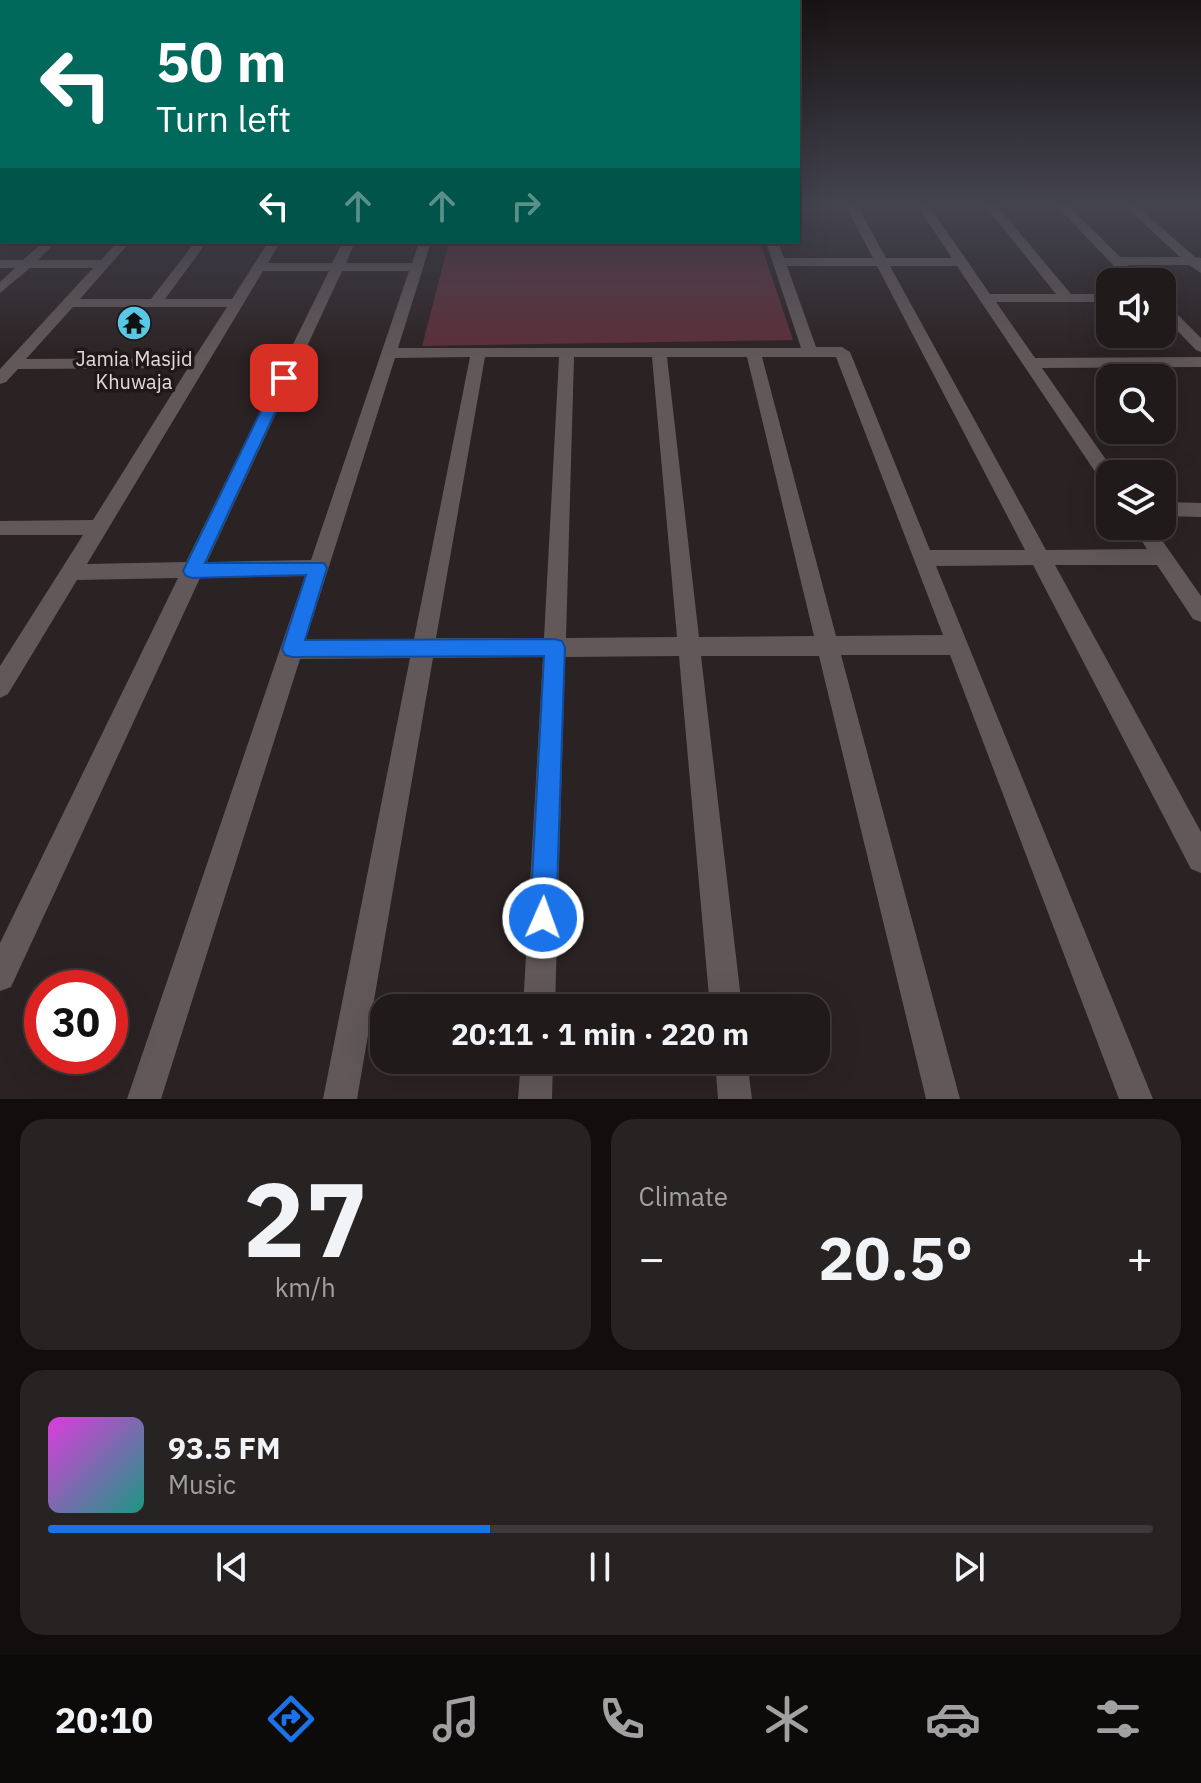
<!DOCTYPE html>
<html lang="en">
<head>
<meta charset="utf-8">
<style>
	:root { --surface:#201a1a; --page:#282323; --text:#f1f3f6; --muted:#a2a1a2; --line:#3d3839; --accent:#1a73e8 }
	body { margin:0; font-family:"IBM Plex Sans",sans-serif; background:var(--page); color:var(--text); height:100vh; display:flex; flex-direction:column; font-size:30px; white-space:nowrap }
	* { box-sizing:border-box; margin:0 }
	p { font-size:26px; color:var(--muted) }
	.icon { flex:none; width:44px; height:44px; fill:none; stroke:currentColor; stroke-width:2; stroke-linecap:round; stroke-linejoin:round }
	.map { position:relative; height:1099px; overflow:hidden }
	.panel { display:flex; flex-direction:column; gap:20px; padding:20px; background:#120e0e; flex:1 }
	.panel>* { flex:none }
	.hud { position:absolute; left:0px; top:0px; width:800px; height:244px; box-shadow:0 8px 32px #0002,0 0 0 2px var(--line); background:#00695c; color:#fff; overflow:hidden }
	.buttons { position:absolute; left:1096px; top:268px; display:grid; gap:16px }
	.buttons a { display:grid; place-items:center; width:80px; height:80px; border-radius:16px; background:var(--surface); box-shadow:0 8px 32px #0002,0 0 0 2px var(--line); font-size:40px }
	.speed { position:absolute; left:24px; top:970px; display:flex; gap:16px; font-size:40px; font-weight:700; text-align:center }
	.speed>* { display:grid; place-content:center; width:104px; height:104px; border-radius:50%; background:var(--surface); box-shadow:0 8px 32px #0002,0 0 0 2px var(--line); line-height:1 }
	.speed .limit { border:12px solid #d22; background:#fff; color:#111 }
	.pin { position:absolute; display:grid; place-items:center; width:68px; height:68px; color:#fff; margin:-34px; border-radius:16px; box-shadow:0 4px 12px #0006 }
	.me { position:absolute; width:88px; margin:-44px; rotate:2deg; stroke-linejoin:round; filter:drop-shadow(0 0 6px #0008) }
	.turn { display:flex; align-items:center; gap:28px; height:168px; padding:0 24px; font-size:36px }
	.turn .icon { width:104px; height:104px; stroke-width:2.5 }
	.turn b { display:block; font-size:56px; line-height:68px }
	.lanes { display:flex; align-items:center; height:76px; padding:0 24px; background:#0003; justify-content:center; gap:40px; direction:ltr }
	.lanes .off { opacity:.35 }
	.big { font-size:60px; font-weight:700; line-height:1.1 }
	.panel .tile { flex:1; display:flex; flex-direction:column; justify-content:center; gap:12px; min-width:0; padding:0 28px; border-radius:24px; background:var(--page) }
	.panel .dial { align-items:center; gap:0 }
	.dial b { font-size:104px; line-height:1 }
	.song { display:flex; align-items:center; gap:24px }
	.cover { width:96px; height:96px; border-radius:12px; background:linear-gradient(135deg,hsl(300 70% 55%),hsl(170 70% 35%)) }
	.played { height:8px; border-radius:4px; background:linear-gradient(90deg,var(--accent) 40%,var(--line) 40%) }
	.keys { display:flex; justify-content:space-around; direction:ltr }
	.heat { display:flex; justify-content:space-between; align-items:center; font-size:44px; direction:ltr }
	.panel .tiles { flex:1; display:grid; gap:20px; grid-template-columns:1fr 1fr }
	.tile:last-child { grid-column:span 2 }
	.trip { position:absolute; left:370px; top:994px; width:460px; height:80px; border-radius:24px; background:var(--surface); box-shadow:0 8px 32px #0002,0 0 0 2px var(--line); font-weight:700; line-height:80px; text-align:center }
	.tabs { display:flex; height:128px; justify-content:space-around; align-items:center; background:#0d0a0a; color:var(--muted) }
	.tabs .icon { width:56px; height:56px }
	.tabs .current { color:var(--accent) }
	.tabs b { font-size:36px; color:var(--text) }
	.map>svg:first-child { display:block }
</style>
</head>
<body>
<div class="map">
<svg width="1201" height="1099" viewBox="0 0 1201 1099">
	<rect width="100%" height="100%" fill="#2b2223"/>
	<!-- green -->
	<path fill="#5d2e39" d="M449 242H760L793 340 422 346Z"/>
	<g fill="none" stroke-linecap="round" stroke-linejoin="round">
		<!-- minor -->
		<path fill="#625859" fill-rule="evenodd" d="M846 207H858L886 258H952L918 207H930L990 294H1056L986 207H998L1071 294H1110V302H996L1035 358 1201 357V367L1042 368 1116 474H1110V487L1104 485 957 266H890L1046 550 1147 549 1132 526H1152L1201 596V622L1193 619 1157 565H1055L1201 832V873L1191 869 1033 565 936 566 1153 1099H1119L950 655H841L960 1099H926L819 656H701L742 1008H710L679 656 565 657 555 1008H523L543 657 433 658 357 1099H323L410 658 300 659 161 1099H127L305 576 200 578 11 987 0 991V943L178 578 77 580 8 694 0 698V666L83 535H0V521L93 520 188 368 18 369 6 382 0 384V369L93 268H30L0 293V282L15 268H0V260H23L43 242H56L38 260H101L117 242H130L80 299H151L195 242H207L165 299H232L268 242H280L268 263H332L343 242H355L346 263H412L419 242H431L398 348H801L766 242H778L784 258H873ZM787 266H877L1025 550H930L850 352 842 347H816ZM263 271H329L186 562 87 564ZM342 271H409L311 560 207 562ZM73 307H227L194 358 26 359ZM470 357 414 639H306L395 358ZM485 357H559L544 638H436ZM574 357H652L677 637 566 638ZM667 357H747L814 636 699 637ZM762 357H836L943 635 836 636Z
			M1058 207H1070L1120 257H1180L1126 207H1138L1195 257 1201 258V273L1189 265H1128L1144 282H1129Z
			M1162 303 1167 304 1201 338V352L1196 350 1162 315Z
			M1162 502 1201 503V517L1162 516Z
			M521 1060H553L552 1099H518Z
			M715 1060H747L752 1099H718Z"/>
		<!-- tertiary -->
		<path fill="#625859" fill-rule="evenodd" d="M2 208V217L0 218V209Z"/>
	</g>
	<!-- sky -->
	<linearGradient id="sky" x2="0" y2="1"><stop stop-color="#181313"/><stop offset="0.57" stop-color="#444450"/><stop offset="1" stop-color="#444450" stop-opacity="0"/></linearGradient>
	<rect width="1201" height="360" fill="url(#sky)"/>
	<!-- route -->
	<path fill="#1a73e8" stroke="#114b97" stroke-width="2" d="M284 373 291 378 205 563H324L327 568 305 640 554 639 562 641 565 647 556 918 552 927 543 931 533 927 530 918 544 656 292 657 285 655 282 649 306 575 192 578 186 576 183 571 277 378Z"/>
	<!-- icons -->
	<defs>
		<g id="temple-disc" transform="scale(1.8)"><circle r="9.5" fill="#59c8e4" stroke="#21181a"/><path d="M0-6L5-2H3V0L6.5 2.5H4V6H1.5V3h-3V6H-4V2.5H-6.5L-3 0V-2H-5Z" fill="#111"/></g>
	</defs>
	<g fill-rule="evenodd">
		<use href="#temple-disc" x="134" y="323"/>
	</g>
	<g text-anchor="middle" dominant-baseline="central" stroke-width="7" stroke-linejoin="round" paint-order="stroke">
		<!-- far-poi labels -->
		<g font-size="20" fill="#e1dadb" stroke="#21181a">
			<text x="134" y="358">Jamia Masjid<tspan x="134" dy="23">Khuwaja</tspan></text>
		</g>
	</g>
</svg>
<div class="buttons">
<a><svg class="icon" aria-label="sound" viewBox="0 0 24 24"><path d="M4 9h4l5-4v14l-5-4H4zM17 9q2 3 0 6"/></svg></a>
<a><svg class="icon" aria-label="search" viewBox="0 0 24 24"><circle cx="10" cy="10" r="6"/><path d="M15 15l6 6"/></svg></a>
<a><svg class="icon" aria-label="layers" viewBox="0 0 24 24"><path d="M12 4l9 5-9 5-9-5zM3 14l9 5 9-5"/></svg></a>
</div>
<div class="speed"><div class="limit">30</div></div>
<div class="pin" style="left:284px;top:378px;background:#d93025"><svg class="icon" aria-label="arrive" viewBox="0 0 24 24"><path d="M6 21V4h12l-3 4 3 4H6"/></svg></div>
<svg class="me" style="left:543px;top:918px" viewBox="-20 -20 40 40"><circle r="17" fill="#1a73e8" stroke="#fff" stroke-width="3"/><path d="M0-11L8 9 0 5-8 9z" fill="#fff"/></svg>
<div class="trip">20:11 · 1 min · 220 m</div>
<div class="hud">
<div class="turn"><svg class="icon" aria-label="left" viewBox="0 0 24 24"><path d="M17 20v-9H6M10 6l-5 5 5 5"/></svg><div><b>50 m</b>Turn left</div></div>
<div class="lanes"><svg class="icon" aria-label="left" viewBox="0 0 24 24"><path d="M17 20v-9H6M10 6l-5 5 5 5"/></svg><svg class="icon off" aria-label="ahead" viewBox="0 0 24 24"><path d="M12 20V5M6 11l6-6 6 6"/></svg><svg class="icon off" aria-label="ahead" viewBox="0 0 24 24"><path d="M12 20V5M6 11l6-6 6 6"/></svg><svg class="icon off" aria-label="right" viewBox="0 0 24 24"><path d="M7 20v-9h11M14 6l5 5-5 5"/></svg></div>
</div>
</div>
<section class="panel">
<div class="tiles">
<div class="tile dial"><b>27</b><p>km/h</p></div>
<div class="tile"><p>Climate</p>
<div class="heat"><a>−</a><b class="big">20.5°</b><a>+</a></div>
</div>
<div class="tile">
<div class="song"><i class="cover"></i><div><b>93.5 FM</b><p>Music</p></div></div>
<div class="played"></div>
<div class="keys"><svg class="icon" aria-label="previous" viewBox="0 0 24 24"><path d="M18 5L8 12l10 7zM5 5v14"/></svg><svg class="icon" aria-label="pause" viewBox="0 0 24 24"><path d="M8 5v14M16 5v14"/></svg><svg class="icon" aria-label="next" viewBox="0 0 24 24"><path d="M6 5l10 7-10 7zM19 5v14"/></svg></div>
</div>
</div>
</section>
<nav class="tabs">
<b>20:10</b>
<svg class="icon current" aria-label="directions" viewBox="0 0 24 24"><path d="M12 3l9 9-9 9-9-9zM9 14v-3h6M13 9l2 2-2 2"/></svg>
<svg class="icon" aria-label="music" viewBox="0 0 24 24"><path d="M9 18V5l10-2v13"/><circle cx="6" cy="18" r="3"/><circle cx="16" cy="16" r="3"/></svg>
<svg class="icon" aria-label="phone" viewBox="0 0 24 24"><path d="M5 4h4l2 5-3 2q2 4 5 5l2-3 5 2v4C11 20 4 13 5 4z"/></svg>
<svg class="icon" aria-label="climate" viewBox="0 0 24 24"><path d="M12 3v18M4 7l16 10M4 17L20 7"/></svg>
<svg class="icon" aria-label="car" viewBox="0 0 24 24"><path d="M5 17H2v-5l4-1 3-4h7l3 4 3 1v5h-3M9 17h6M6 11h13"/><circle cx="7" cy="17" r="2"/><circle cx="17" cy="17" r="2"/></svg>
<svg class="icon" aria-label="filters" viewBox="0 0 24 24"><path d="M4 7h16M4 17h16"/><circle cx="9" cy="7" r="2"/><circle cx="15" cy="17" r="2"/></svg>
</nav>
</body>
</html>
